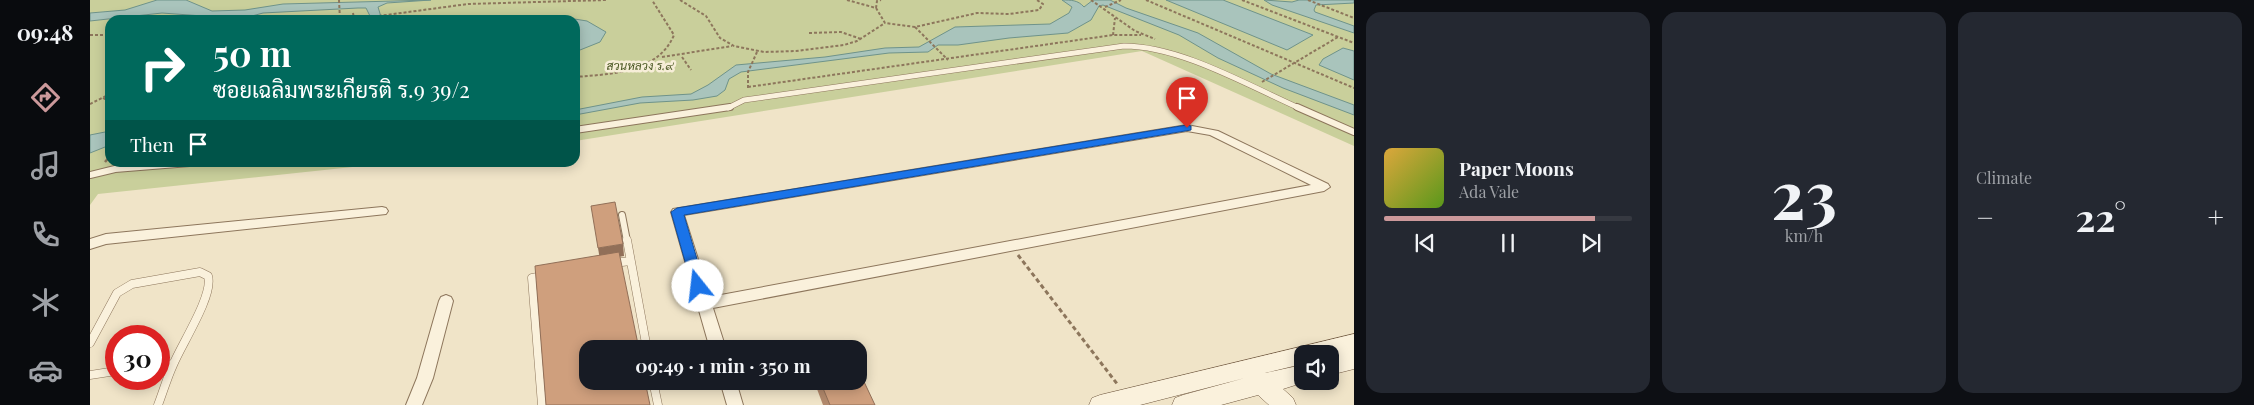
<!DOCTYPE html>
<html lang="en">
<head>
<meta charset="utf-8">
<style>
	:root { --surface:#171b24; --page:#242831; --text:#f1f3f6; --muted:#9ea1a6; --line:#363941; --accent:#cc999b }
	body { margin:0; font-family:"Playfair Display",Sarabun,serif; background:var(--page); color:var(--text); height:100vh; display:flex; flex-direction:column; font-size:19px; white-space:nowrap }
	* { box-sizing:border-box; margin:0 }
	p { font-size:16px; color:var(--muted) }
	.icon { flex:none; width:28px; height:28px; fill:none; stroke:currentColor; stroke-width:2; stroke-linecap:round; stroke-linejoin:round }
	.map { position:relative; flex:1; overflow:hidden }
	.panel { display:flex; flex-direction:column; gap:12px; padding:12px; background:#0d0f14; width:900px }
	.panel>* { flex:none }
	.hud { position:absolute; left:15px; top:15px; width:475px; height:152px; border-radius:15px; box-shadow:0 2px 12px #0003; background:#00695c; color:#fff; overflow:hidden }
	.controls { position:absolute; left:1204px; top:345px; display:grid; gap:10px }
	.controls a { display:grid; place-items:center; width:45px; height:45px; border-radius:10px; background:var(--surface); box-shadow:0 2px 12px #0003; font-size:25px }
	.speed { position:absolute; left:15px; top:325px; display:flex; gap:10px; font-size:25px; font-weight:700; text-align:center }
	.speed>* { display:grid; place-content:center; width:65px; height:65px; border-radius:50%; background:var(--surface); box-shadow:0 2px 12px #0003; line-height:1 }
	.speed .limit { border:8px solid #d22; background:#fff; color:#111 }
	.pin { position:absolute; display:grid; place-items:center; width:42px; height:42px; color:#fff; margin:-51px -21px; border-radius:50% 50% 50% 0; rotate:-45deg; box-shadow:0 0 5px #0007 }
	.pin .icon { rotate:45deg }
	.me { position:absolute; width:55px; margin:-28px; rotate:344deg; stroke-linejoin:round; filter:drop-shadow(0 0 4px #0008) }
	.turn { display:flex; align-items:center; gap:18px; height:105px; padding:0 25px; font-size:22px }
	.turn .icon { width:65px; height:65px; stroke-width:2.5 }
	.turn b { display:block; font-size:35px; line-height:42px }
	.then { display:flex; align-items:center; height:48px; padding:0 25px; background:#0003; gap:10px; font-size:19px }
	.big { font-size:38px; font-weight:700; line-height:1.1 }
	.panel .widget { flex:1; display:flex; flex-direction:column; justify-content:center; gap:8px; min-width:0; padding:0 18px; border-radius:15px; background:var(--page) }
	.panel .dial { align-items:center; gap:0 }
	.dial b { font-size:65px; line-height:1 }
	.song { display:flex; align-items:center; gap:15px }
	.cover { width:60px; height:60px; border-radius:8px; background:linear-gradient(135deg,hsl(40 70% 55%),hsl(90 70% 35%)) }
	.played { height:5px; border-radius:2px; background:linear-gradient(90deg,var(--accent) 85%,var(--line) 85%) }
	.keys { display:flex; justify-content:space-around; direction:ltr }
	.heat { display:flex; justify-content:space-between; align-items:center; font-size:28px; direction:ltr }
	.panel .tiles { flex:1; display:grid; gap:12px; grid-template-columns:repeat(3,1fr) }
	.trip { position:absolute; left:489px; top:340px; width:288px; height:50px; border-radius:15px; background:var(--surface); box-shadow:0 2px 12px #0003; font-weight:700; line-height:50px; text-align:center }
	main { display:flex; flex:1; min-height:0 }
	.dock { display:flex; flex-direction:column; width:90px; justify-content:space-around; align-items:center; background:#090b0e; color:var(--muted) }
	.dock .icon { width:35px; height:35px }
	.dock .on { color:var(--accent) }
	.dock b { font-size:22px; color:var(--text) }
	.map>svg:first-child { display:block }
</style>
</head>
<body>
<main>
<nav class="dock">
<b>09:48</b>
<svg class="icon on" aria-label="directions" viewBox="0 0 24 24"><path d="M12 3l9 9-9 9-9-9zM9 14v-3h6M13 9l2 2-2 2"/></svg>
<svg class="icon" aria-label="music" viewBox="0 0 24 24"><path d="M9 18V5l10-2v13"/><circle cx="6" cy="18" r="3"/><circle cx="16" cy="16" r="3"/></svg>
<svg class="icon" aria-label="phone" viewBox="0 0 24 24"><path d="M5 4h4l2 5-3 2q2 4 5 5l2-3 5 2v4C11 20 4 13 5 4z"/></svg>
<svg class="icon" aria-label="climate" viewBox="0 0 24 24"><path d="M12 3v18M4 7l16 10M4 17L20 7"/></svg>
<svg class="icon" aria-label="car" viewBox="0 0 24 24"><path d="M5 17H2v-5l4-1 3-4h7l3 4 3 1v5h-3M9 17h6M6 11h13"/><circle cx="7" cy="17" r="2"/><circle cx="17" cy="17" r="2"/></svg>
</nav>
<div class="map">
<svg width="1264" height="405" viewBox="0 0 1264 405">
	<rect width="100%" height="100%" fill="#f0e4c8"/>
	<!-- green -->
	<path fill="#c9cf9b" d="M0 0H1264V146L1052 51 485 141V20H20V162L300 163 8 194 0 205Z"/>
	<!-- water -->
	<path fill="#a9c4bc" stroke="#6f938a" d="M67 0H96L122 11 155 10 193 4 341 0 297 3 288 7 292 20H282L276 8H268L173 13 162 16 167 20 72 13 0 21V13L35 10Z
		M972 0C981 0 988 0 994 7L1003 0H1020L1036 8 1108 33 1181 74 1264 105V115L1193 88 1128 58 1089 35 1013 5 1009 6 1001 20 978 33 919 38 868 45H848L838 52 799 53 651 72 639 79 635 90 627 96 603 100 550 103 485 115V110L552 97 601 94 618 85 646 65 735 57 795 48 829 47 865 27 960 24 979 13 982 7Z
		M1076 0H1133L1223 35 1197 50Z
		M1174 0 1202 2 1209 0H1264V3L1226 5 1224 10 1225 12 1264 26V33L1182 5Z
		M466 16 497 21 516 32 510 42 485 52V20H391Z
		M1253 48 1264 51V80L1229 65 1233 59Z
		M15 132 20 136V145L0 153V135Z"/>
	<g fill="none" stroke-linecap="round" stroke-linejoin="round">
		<!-- lane-far2 casing -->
		<g stroke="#8d765c" stroke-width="6">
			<path id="lane-far2" d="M638 108 654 100 1034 46C1090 46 1157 85 1209 108"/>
		</g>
		<!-- lane-far1 casing -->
		<g stroke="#8d765c" stroke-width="8">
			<path id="lane-far1" d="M1207 107 1264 132
				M485 130 640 107
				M0 175 25 169 112 162
				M532 215 537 241"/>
		</g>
		<!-- lane casing -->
		<g stroke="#8d765c" stroke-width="9">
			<path id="lane" d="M537 240 557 349
				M524 263 540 261
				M0 343 27 293 42 284 110 272 118 276C124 295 91 345 83 365 77 378 73 392 68 405
				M69 366 83 364
				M0 375 26 371
				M563 381 568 405
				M452 405 442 278 453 276"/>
		</g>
		<!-- street casing -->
		<g stroke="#8d765c" stroke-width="2">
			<path id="street" d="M1097 125 1128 131 1238 184 1240 187 1234 191 623 308 636 349H620L581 212 583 209ZM1097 131 1120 135 1221 185 620 297 594 215Z
				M292 207 296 208 298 211 296 214 16 244 0 249V239L16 234Z
				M356 295 361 297 363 301 343 378 332 405H316L327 378 349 301 351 297Z
				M630 381H646L653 405H637Z"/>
		</g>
		<!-- secondary casing -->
		<g stroke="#6f573f" stroke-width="1">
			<path id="secondary" d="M1264 334V369L1240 375V354H1212V364L1175 373 1212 365V381H1218L1193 389 1203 398 1206 405H1179L1168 395 1131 405H1082L1085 398 1093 395 1155 378 1050 405H999L1002 398 1010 395Z"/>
		</g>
		<!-- path-far2 -->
		<path stroke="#8d765c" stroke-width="2" stroke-dasharray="3 2" stroke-linecap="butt" d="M249 0 250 20
			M590 0 616 16 630 38 644 46 674 52 706 51 754 45 767 41 795 23
			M757 0 786 8 795 23 825 27 887 13 919 14 949 10 953 4 947 0
			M1001 0 1045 31 1065 39
			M1056 0 1264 88
			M1152 0 1264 43
			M1218 0 1264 18
			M1015 7 1031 0
			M786 8 787 1 791 0
			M263 13 264 19
			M259 20 378 4 516 0
			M825 27 858 60
			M719 33 751 32 771 39
			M0 35H20
			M1023 35 1025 18
			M572 57 642 46
			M592 57 601 70
			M485 77C521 74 568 73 584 35L562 0
			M1172 82 1248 37
			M658 87 1023 35H1051
			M658 88V72L667 52
			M13 98 20 102
			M0 104 20 94"/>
		<!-- path-far1 -->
		<path stroke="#8d765c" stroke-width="2.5" stroke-dasharray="4 2.5" stroke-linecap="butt" d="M15 162 20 156"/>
		<!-- path -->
		<path stroke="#8d765c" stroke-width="3" stroke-dasharray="4.5 3" stroke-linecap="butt" d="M928 255 1028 385"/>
		<!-- lane-far2 -->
		<use href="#lane-far2" stroke="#faf1dc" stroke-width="5"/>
		<!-- lane-far1 -->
		<use href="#lane-far1" stroke="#faf1dc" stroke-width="6"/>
		<!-- lane -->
		<use href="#lane" stroke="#faf1dc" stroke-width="8"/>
		<!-- street -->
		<use href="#street" fill="#faf1dc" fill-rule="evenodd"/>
		<!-- secondary -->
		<use href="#secondary" fill="#faf1dc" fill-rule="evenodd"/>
	</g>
	<!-- wall -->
	<path fill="#b2896c" d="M724 381H768L785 405H733Z"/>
	<!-- shaded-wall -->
	<path fill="#916f58" d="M533 244 534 256 510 260 508 248Z"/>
	<!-- building -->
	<path fill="#cf9f7d" stroke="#916f58" d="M525 202 533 244 508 248 501 206Z
		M529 252 549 349H498V381H555L560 405H456L445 266Z
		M768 369 785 405H740L730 381H768Z"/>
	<!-- route -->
	<path fill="#1a73e8" stroke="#114b97" d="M1097 125 1101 126V130L594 215 615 286 608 291 602 286 581 212 587 208Z"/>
	<g text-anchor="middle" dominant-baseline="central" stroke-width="5" stroke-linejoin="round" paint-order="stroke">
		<!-- far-park labels -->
		<g font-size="12" font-style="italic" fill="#4d5a26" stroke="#f7eed8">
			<text x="550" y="65">สวนหลวง ร.๙</text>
		</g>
	</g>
</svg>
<div class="controls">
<a><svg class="icon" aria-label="sound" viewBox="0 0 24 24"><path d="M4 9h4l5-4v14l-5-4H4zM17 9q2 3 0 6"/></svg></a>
</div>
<div class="speed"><div class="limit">30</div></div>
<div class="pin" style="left:1097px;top:128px;background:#d93025"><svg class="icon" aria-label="arrive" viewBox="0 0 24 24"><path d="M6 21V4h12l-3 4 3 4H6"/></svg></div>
<svg class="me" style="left:608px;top:286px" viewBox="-20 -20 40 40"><circle r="19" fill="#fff"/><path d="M0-13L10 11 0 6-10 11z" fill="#1a73e8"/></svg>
<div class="trip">09:49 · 1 min · 350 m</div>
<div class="hud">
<div class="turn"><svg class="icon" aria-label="right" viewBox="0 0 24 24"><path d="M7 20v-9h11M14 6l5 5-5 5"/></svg><div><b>50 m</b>ซอยเฉลิมพระเกียรติ ร.9 39/2</div></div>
<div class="then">Then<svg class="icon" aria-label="arrive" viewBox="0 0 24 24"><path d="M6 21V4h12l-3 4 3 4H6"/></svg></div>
</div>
</div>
<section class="panel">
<div class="tiles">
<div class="widget">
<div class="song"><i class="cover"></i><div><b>Paper Moons</b><p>Ada Vale</p></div></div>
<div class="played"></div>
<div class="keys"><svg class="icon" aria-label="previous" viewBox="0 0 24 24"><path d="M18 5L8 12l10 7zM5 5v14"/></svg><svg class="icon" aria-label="pause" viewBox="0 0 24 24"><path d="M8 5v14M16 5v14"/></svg><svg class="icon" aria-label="next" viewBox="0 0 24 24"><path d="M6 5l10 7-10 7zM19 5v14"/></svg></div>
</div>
<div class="widget dial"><b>23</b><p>km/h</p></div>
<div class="widget"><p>Climate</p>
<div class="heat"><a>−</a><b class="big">22°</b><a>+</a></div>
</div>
</div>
</section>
</main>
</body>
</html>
